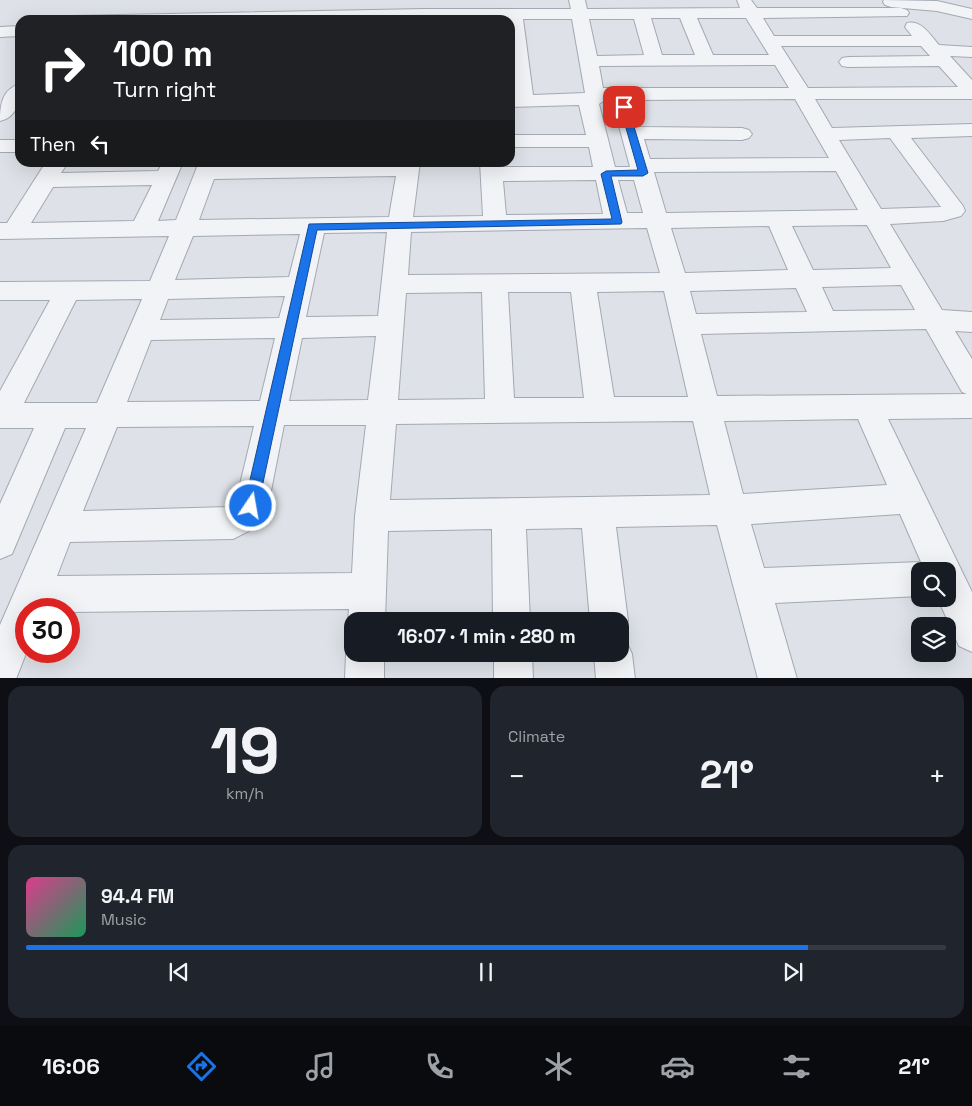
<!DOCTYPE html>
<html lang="en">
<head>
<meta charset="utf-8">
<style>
	:root { --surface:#171b24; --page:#20242c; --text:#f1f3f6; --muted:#9ea1a6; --line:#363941; --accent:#1a73e8 }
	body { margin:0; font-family:"Space Grotesk",sans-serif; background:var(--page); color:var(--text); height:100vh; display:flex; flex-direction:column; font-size:19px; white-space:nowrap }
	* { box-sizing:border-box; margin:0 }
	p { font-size:16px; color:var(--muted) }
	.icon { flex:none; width:28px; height:28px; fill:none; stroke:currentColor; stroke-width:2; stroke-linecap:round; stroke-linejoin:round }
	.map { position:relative; height:678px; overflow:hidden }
	.details { display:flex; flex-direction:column; gap:8px; padding:8px; background:#0d0f14; flex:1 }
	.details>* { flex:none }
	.top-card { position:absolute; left:15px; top:15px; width:500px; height:152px; border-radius:15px; box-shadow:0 5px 20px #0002; background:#202124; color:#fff; overflow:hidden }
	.controls { position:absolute; left:911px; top:562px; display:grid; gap:10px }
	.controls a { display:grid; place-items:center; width:45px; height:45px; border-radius:10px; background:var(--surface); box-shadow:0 5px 20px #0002; font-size:25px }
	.speed { position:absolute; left:15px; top:598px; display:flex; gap:10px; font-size:25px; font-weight:700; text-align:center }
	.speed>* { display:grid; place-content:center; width:65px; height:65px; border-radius:50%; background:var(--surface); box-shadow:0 5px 20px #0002; line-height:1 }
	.speed .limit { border:8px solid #d22; background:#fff; color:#111 }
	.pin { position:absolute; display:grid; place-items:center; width:42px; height:42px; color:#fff; margin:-21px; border-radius:10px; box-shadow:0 2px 8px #0006 }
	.me { position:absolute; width:55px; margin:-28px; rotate:12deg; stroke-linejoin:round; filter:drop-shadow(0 0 4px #0008) }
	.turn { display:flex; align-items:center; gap:18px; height:105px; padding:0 15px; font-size:22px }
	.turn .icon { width:65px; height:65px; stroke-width:2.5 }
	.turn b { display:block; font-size:35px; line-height:42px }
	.then { display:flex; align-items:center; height:48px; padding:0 15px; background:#0003; gap:10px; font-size:19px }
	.big { font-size:38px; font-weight:700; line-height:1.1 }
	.details .tile { flex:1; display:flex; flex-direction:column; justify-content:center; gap:8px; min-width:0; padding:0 18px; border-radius:15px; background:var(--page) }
	.details .dial { align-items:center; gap:0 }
	.dial b { font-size:65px; line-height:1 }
	.song { display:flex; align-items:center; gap:15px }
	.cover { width:60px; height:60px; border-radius:8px; background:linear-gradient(135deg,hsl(330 70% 55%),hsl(150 70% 35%)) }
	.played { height:5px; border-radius:2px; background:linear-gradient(90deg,var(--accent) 85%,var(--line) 85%) }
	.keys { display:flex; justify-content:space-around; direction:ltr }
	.heat { display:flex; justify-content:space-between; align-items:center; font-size:28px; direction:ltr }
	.details .tiles { flex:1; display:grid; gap:8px; grid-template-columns:1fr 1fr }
	.tile:last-child { grid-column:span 2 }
	.trip { position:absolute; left:344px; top:612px; width:285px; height:50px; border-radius:15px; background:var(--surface); box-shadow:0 5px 20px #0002; font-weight:700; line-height:50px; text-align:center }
	.tab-bar { display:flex; height:80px; justify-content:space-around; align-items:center; background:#090b0e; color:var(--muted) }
	.tab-bar .icon { width:35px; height:35px }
	.tab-bar .on { color:var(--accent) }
	.tab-bar b { font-size:22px; color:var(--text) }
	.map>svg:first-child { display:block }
</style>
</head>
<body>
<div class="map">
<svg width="972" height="679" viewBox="0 0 972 679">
	<rect width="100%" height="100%" fill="#dee2e8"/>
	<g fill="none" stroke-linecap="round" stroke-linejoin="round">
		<!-- minor casing -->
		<g stroke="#a3a9b2" stroke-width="2">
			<path id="minor" d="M569 0H585L587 9 740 8 737 0H751L757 8H901L907 10 909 13 907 16 763 18 774 36H912L905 27 907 23C922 20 930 35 939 45L972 47V57L950 56 972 80V99H815L832 128 972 124V136L911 138 963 206 965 211 961 216 943 221 890 224 942 310 972 312V332L955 331 972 359V418L888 419 972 592V652L959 646 938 599H948V571H920V596L775 603 797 679H758L717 525 616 527 628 621 620 635V621H590L582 528 526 529 530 621H493L492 529 388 531 385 621H352V631L348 621 349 609 69 612V609H26L27 651 16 679H0V625L86 428H65L12 554 0 559V504L34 428H0V391L50 300H0V282L150 281 169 236 0 239V223H7L46 162H66L67 164 61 173 158 171 163 162H183L158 221 176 220 199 162H221L219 166 420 162 413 217 483 216 480 162H502V167H593L589 147H510V135H586L579 105 510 107V95H514L510 57V20L506 19 68 20 70 16 425 9H571ZM651 18H680L695 55H662ZM697 18H746L769 55H713ZM523 19H572L585 93 533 95ZM589 19H634L644 55 597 56ZM781 46H921L930 56 848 57 842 58 839 62 842 66 848 67 939 66 958 87 808 88ZM775 65 789 88H603L599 66ZM795 99 829 158 650 159 644 139 742 140 749 138 752 134 749 130 742 128 640 127 631 100ZM605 100H612L630 167H615L599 104ZM890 138 941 207 881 209 839 140ZM836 171 858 210 666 213 654 172ZM396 176 389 217 199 220 214 179ZM596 180 603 214 506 215 503 181ZM618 180H634L643 213H627ZM152 185 134 221 31 223 53 187ZM867 225 891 268 813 270 792 226ZM769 226 788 270 685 273 671 228ZM647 228 660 273 408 275 411 232ZM387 232 378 316 306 317 324 233ZM300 234 289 277 175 280 193 236ZM901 285 915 310 833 311 822 287ZM796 288 807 312 696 314 690 291ZM664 291 688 397H614L597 292ZM482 292 485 399 398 400 406 293ZM508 292H571L584 398H514ZM285 296 279 318 160 320 168 299ZM142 299 97 403H24L76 300ZM926 329 962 392 967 394 717 396 701 334ZM376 336 368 400 289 401 302 338ZM275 338 260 401 127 402 151 340ZM858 419 887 485 743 494 724 421ZM693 421 710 495 390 500 396 424ZM284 425H366L355 516 352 573 57 576 70 542 233 539 257 527 268 506ZM254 426 236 501 229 507 83 511 117 427ZM900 514 921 562 764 568 751 524Z
				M884 0 937 1 972 9V19L937 11 891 7 885 5 883 2Z
				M20 26V36L0 37V27Z
				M20 84C20 100 18 117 0 121 0 105 2 89 20 84Z
				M0 140H20V152H0Z
				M620 638 626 641 632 654 635 679H596L594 654H620Z
				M352 640V654H384V679H345L346 654Z
				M494 654H532L533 679H494Z"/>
		</g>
		<!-- minor -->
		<use href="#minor" fill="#f1f3f6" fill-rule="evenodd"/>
	</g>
	<!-- route -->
	<path fill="#1a73e8" stroke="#114b97" d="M621 105 628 107 648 173 643 176H611L622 222 621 224 317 230 258 506 256 511 251 513 246 511 244 506 309 224 612 219 601 174 606 171 638 170 620 107Z"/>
</svg>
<div class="controls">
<a><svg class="icon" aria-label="search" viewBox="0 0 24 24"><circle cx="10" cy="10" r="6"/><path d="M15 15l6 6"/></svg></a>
<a><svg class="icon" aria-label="layers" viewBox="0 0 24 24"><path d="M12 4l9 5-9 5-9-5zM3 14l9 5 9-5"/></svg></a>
</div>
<div class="speed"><div class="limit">30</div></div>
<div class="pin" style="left:624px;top:107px;background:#d93025"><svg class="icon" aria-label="arrive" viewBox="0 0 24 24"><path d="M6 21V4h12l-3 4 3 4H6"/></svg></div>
<svg class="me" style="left:251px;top:506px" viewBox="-20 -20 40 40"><circle r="17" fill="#1a73e8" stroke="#fff" stroke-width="3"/><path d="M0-11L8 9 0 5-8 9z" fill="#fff"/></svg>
<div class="trip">16:07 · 1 min · 280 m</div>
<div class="top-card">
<div class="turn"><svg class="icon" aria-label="right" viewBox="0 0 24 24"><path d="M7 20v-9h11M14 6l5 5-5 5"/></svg><div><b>100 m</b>Turn right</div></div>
<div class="then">Then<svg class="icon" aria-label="left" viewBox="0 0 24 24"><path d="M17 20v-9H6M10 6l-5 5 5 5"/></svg></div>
</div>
</div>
<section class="details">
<div class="tiles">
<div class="tile dial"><b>19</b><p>km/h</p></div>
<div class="tile"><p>Climate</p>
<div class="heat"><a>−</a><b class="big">21°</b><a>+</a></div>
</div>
<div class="tile">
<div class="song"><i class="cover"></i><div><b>94.4 FM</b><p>Music</p></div></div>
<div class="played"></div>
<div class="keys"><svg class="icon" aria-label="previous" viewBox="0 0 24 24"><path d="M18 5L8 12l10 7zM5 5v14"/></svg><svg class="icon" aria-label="pause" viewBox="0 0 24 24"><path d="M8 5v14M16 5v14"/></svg><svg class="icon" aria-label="next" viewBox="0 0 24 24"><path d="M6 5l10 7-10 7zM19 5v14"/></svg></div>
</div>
</div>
</section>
<nav class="tab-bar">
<b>16:06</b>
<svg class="icon on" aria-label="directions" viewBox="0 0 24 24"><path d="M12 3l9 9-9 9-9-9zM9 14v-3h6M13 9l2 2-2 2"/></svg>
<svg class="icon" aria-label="music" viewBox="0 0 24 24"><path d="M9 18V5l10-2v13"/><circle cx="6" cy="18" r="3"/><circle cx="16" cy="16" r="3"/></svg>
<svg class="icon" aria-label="phone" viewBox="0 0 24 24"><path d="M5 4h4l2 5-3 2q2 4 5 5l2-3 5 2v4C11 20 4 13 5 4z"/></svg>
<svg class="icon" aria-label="climate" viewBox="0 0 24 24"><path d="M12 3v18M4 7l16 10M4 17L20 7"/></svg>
<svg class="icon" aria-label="car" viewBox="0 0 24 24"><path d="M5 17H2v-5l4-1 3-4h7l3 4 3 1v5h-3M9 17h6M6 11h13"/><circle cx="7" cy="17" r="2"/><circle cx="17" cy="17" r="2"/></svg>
<svg class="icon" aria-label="filters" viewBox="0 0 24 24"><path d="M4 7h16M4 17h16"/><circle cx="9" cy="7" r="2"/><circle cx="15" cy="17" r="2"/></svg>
<b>21°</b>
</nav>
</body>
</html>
